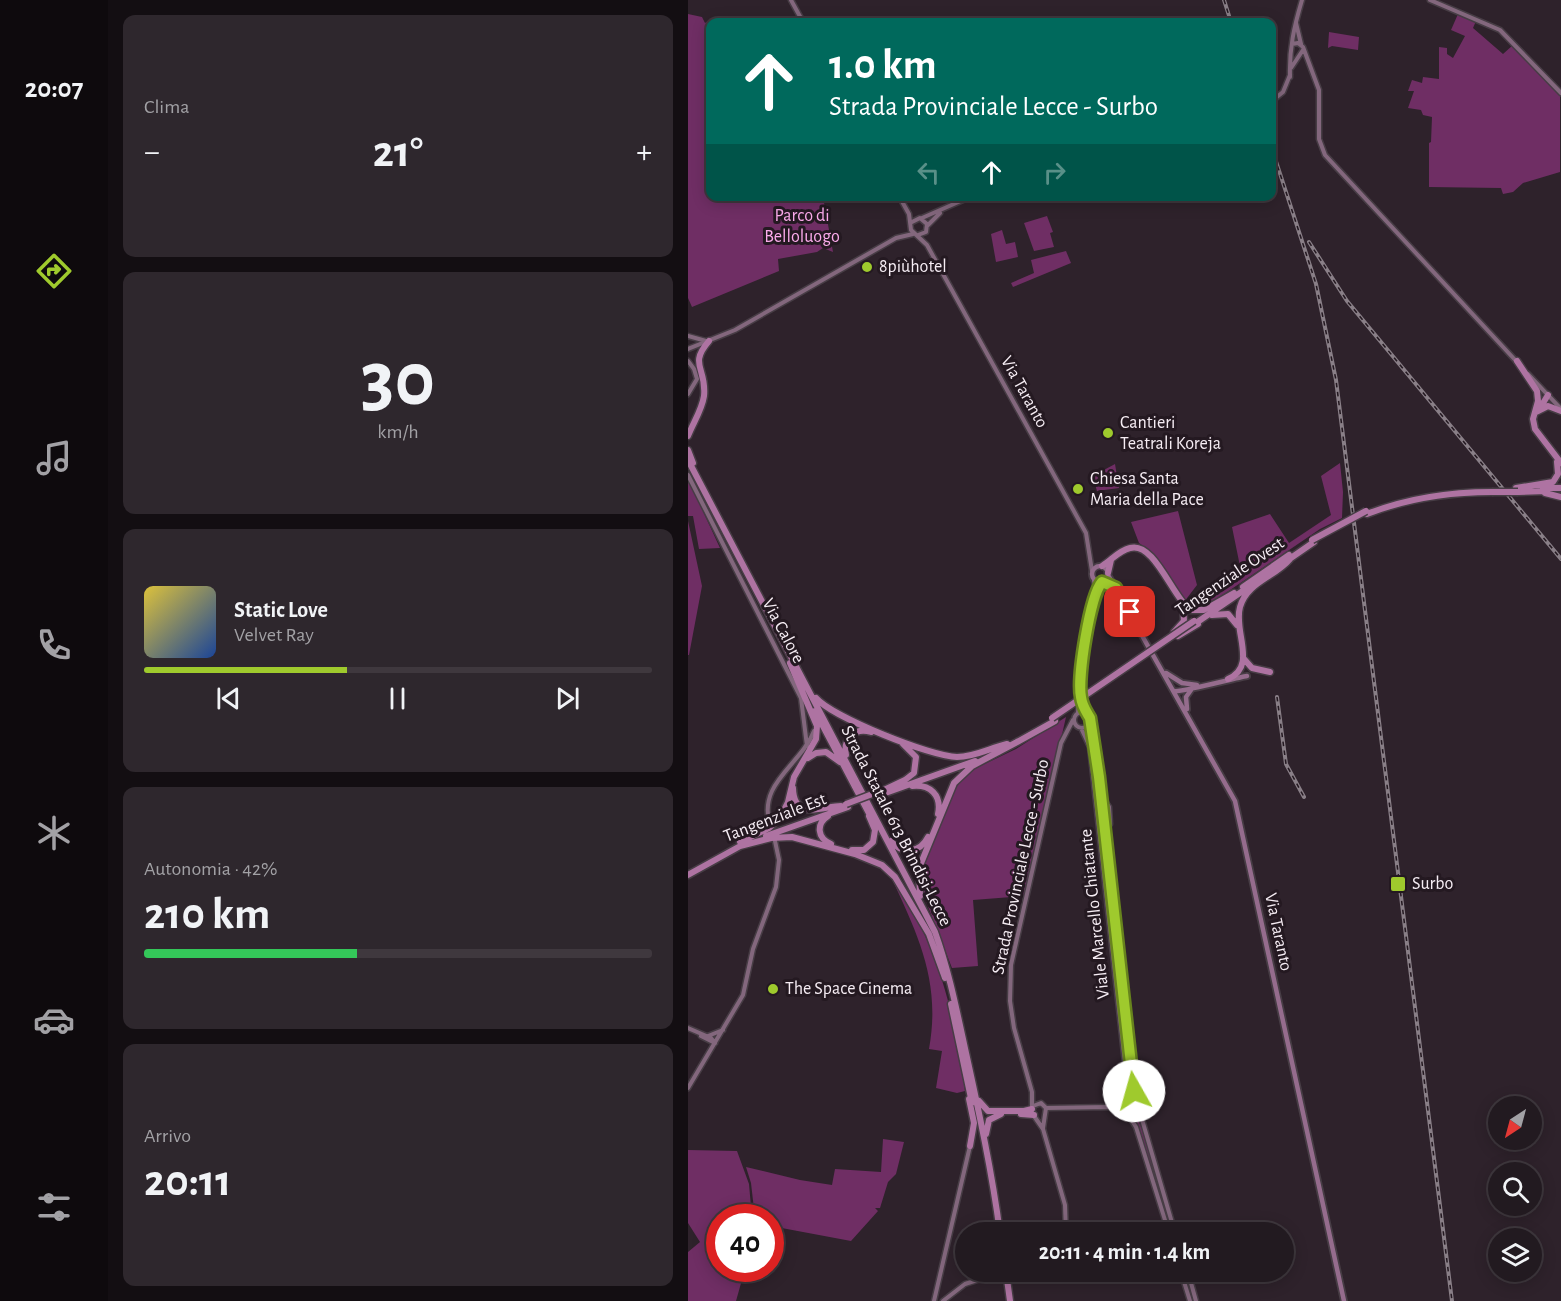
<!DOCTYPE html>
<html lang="it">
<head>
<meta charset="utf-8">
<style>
	:root { --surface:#221a20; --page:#2e272d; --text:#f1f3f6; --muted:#a2a1a5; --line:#3f383e; --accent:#9fca2d }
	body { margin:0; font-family:"Alegreya Sans",sans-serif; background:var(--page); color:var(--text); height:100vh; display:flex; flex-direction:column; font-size:22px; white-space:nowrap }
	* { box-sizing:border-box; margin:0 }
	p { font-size:20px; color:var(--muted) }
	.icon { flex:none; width:33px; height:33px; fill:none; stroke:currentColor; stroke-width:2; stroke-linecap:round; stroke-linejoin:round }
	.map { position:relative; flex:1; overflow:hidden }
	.side { display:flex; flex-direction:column; gap:15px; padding:15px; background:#130e12; width:580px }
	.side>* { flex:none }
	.banner { position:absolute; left:18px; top:18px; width:570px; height:183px; border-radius:12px; box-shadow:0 3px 15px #0003,0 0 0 2px var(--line); background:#00695c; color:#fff; overflow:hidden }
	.needle { width:39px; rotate:216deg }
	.tools { position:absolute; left:800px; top:1096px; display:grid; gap:12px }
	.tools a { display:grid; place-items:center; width:54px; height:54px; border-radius:50%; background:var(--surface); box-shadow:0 3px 15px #0003,0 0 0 2px var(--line); font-size:30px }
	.speed { position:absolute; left:18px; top:1204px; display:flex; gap:12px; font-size:30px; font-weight:700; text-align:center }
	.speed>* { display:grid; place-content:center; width:78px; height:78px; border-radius:50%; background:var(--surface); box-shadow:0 3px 15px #0003,0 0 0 2px var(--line); line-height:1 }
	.speed .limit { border:9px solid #d22; background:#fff; color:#111 }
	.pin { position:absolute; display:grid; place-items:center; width:51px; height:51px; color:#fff; margin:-26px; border-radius:12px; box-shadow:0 3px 9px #0006 }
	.me { position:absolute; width:66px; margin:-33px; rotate:353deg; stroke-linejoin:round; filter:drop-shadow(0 0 4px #0008) }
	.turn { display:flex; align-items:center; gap:21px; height:126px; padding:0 24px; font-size:27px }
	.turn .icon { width:78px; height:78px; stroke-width:2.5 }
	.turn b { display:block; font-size:42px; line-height:51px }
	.lanes { display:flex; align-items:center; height:57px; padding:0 24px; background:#0003; justify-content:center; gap:30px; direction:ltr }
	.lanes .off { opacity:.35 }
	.big { font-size:45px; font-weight:700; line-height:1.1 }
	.side .widget { flex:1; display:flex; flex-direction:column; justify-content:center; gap:9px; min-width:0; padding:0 21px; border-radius:12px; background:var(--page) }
	.side .dial { align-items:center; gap:0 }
	.dial b { font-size:78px; line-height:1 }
	.song { display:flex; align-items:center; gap:18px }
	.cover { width:72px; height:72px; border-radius:9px; background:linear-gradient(135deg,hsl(50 70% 55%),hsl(220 70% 35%)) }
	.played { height:6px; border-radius:3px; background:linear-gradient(90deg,var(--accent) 40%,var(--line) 40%) }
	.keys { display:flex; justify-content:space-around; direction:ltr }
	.heat { display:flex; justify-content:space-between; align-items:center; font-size:33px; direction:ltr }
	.charge { height:9px; border-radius:4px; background:linear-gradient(90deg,#34c759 42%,var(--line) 0) }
	.trip { position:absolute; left:267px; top:1222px; width:339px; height:60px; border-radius:30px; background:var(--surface); box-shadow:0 3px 15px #0003,0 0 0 2px var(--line); font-weight:700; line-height:60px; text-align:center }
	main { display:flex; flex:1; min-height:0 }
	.menu { display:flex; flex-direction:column; width:108px; justify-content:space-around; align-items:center; background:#0e0a0d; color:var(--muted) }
	.menu .icon { width:42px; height:42px }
	.menu .on { color:var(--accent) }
	.menu b { font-size:27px; color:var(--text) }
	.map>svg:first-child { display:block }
</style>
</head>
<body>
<main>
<nav class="menu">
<b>20:07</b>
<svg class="icon on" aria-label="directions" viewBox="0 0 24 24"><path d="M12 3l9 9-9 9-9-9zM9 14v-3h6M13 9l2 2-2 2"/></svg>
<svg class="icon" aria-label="music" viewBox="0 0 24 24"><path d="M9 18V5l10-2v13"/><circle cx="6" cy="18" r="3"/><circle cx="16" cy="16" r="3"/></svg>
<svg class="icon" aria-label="phone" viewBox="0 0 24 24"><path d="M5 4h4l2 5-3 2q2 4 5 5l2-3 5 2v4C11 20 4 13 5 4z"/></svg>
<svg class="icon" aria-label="climate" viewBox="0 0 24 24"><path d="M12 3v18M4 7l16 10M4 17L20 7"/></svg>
<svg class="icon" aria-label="car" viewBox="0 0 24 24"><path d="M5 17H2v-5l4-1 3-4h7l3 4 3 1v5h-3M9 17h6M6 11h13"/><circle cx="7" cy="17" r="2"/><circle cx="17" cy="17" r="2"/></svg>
<svg class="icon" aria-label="filters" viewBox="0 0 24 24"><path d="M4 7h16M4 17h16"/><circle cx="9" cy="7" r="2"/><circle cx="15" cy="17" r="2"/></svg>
</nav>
<section class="side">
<div class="widget"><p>Clima</p>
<div class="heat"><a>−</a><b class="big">21°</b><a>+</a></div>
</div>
<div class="widget dial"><b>30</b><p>km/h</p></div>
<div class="widget">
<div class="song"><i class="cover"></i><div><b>Static Love</b><p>Velvet Ray</p></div></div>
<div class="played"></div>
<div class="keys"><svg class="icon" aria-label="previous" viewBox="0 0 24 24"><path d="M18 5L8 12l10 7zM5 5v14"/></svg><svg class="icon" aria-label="pause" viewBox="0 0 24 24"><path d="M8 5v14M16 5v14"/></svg><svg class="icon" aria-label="next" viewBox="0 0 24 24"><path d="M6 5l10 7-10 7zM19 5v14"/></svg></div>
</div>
<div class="widget"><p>Autonomia · 42%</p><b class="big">210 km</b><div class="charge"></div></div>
<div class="widget"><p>Arrivo</p><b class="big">20:11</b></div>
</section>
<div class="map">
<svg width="873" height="1301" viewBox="0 0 873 1301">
	<rect width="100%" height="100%" fill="#2e222b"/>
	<!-- green -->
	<path fill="#6f2e64" d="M0 14 14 17 17 23 20 21 22 24V196L135 197 145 252 135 248 129 252 90 259 91 271 4 307 0 298Z
		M770 14 788 21 785 28 815 54 825 45 872 95V172L835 183 825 192 815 194 813 188 741 187V143L743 142 744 117 735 115 733 110 720 108 726 91H720L724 80 734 83 735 77 751 79V47L759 48V54L765 58 777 36 763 30Z
		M641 32 671 37 670 50 644 46 640 48Z
		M359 216 365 232 362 233 366 247 346 251 336 223Z
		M314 230 318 244 327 242 330 257 308 262 303 234Z
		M378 251 383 263 325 287 323 283 346 273 343 260Z
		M652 463 655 492 654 518 632 529 517 607 508 610 499 606 512 604 554 576 544 527 582 514 601 543 643 515 633 476Z
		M427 464 431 488 409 491 406 481H402L401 478Z
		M0 479 32 548 11 549 5 516H0Z
		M490 511 509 585 496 602 466 554 451 543 443 522Z
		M0 521 14 586 1 655H0Z
		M378 717 337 896 285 900 290 966 264 968 234 891V866L263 796 274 778 282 771 328 749Z
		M403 745 444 1089 442 1090Z
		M204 879C249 940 268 1017 277 1091L269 1093 248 1088 254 1051 241 1049C253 983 231 937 204 879Z
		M450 1120 456 1133 485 1233H483L448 1121Z
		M195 1139 216 1142 208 1174 200 1182 192 1208H187L190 1211 163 1241 83 1226 82 1218H67L63 1183 58 1167 112 1180 144 1185 147 1169 193 1172Z
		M0 1150 49 1151 61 1184 64 1218H32V1269H57L48 1301H0V1252L12 1242 0 1223Z"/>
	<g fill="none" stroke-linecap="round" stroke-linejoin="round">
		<!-- secondary casing -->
		<g stroke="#473d45" stroke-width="7">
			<path id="secondary" d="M103 0 115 22
				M742 0 812 30 873 93
				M608 23 613 44
				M604 44 610 43 615 47 631 90V139L637 155 829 362
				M603 68 615 50
				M602 77C601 49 606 27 614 0
				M584 101 595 92 602 75
				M211 196 221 214 223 230 239 245 398 533 404 571
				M234 218 284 196
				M224 222 232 218 239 224 238 232 230 235
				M240 225 252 213
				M0 336 18 341
				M0 349 47 330 208 238 225 234
				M0 361 6 369 9 379 0 394
				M840 374 873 409
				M0 475 113 698 119 746
				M409 590 414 582
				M386 720a8 8 0 1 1 16 0a8 8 0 1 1-16 0Z
				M390 712 398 641 408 587 406 581
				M402 724 411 777 447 1097
				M393 728 402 747 439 1081 437 1098
				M414 797 421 807 422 824 417 830
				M82 825C69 783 113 765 126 731
				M0 1028 23 1038 27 1043
				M13 1036 27 1043
				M20 1036 35 1030
				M0 1088 55 995 65 949 88 887 91 860 87 841
				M434 1105a9 9 0 1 1 18 0a9 9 0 1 1-18 0Z
				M345 1106 353 1103 358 1108 355 1128
				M358 1108 421 1107 436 1111
				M451 1109 487 1233
				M439 1113 448 1127 481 1233
				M378 1233 377 1205 355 1129 344 1113V1092L326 1028 322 1001 323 965 373 743 385 720
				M493 1272 502 1301
				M500 1272 508 1301
				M246 1301 282 1146
				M255 1301 277 1284 302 1276"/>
		</g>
		<!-- primary casing -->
		<g stroke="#473d45" stroke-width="8">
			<path id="primary" d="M404 574a8 8 0 1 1 16 0a8 8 0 1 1-16 0Z
				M420 575 547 801 656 1301
				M478 673 494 683 509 685
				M486 691C492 693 547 678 559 676
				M499 709 498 697 503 690"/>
		</g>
		<!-- highway casing -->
		<g stroke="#473d45" stroke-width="9">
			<path id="highway" d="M829 361 849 391 850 401 845 419 847 429 873 463
				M852 408 860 395
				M848 412 860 406 873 411
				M0 436C5 423 14 410 16 396 19 368 0 365 21 341
				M0 450 5 463
				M0 460 247 932C261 971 269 1012 278 1053 291 1112 304 1172 312 1233
				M828 488 865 482 870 474 869 462
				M855 488H873
				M830 492 859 491
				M857 493 873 497
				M679 514C720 498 760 492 804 492
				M600 560 626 542
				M414 566C424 560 430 551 442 548 466 541 484 596 502 610H516L546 593
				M420 573 423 560
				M555 587 601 555
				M524 615 540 614 549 625
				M508 623 562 586
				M486 632 496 621 495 605
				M490 636 510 624
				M556 659 564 668 582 672
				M540 679C570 666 545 632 552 607 559 582 587 577 602 559
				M128 698C144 717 244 757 269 757 287 757 302 748 319 744
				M127 711 184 819
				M329 742 367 721
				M158 755C155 738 167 727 183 732
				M120 758 128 753 138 752 152 762
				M224 786C242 784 254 795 250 814
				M105 788C106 822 135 806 153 806
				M196 790 217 780 226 773 228 757 215 744
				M189 796 287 761
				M140 816C128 824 129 838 143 844
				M78 836 160 807
				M203 841C214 855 232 853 240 837
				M52 842 81 828 92 818 100 802 106 777 128 739 129 726 102 663
				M52 846 83 838 104 837 167 854 194 865 207 877 241 934 257 978
				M164 850H176L185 842 187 830 181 816
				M0 875 54 845
				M232 896 231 868 266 783 284 766 331 741
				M263 1004 284 1103
				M281 1099 286 1123 282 1146
				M291 1101 300 1111H336L344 1109
				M333 1114 346 1115
				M298 1134 301 1120 313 1114
				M318 1272 322 1301"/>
		</g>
		<!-- secondary -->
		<use href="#secondary" stroke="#83677d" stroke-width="4"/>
		<!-- primary -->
		<use href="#primary" stroke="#956c8d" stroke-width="4.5"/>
		<!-- highway -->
		<use href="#highway" stroke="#ae73a2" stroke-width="6"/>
		<!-- rail casing -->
		<g stroke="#897f87" stroke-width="4">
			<path id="rail" d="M536 0 543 22
				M584 149 628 284 648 380 764 1301
				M621 242 659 301 873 559
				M589 697 598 764 616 797"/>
		</g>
		<!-- rail -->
		<use href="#rail" stroke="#241921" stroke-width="1.5" stroke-dasharray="4.5" stroke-linecap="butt"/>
		<!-- secondary-bridge casing -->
		<g stroke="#473d45" stroke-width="7" stroke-linecap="butt">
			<path id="secondary-bridge" d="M302 1276 333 1273"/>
		</g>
		<!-- highway-bridge casing -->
		<g stroke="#473d45" stroke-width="9" stroke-linecap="butt">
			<path id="highway-bridge" d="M804 492H830
				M624 540 678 511
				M364 718 506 621
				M158 804 187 793"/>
		</g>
		<!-- secondary-bridge -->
		<use href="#secondary-bridge" stroke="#83677d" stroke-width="4"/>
		<!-- highway-bridge -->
		<use href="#highway-bridge" stroke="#ae73a2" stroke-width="6"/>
	</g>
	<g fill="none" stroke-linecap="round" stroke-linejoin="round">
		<!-- route casing -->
		<g stroke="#67831d" stroke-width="15">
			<path id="route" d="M442 612 428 588 414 582C402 596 389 678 393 697 394 706 398 711 402 718L411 777 446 1091"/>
		</g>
		<!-- route -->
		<use href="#route" stroke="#9fca2d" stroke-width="10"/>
	</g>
	<!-- markers -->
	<g fill="#9fca2d" stroke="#241921" stroke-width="2">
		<circle cx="179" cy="267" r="6"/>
		<circle cx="420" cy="433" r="6"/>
		<circle cx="390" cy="489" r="6"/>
		<rect x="702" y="876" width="16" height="16" rx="3"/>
		<circle cx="85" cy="989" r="6"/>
	</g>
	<g text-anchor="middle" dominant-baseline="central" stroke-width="6" stroke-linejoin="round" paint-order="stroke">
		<!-- park labels -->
		<g font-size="18" fill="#fcabec" stroke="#241921">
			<text x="114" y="216">Parco di<tspan x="114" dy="21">Belloluogo</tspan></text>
		</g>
		<!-- poi labels -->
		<g font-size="18" fill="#f6edf4" stroke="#241921" text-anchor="start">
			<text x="191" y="267">8piùhotel</text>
			<text x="432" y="423">Cantieri<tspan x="432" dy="21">Teatrali Koreja</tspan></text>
			<text x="402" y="479">Chiesa Santa<tspan x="402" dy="21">Maria della Pace</tspan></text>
			<text x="724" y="884">Surbo</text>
			<text x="97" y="989">The Space Cinema</text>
		</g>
		<!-- street labels -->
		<g font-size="18" fill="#f6edf4" stroke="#241921">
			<text transform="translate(336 392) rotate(61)">Via Taranto</text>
			<text transform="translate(542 577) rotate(-34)">Tangenziale Ovest</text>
			<text transform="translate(95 631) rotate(62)">Via Calore</text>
			<text transform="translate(87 818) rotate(-21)">Tangenziale Est</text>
			<text transform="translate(208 826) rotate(63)">Strada Statale 613 Brindisi-Lecce</text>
			<text transform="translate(333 867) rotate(-78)">Strada Provinciale Lecce - Surbo</text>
			<text transform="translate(407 914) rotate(-96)">Viale Marcello Chiatante</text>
			<text transform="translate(590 932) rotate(78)">Via Taranto</text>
		</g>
	</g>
</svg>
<div class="tools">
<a><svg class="needle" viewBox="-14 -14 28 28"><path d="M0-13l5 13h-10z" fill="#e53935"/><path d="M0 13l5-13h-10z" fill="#a2a1a5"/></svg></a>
<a><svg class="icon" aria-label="search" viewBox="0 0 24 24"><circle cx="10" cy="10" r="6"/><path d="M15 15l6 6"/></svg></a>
<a><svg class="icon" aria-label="layers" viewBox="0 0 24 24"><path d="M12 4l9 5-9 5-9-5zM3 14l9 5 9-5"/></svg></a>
</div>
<div class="speed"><div class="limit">40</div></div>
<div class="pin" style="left:442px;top:612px;background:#d93025"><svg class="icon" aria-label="arrive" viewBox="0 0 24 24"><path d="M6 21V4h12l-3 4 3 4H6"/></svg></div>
<svg class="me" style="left:446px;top:1091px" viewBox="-20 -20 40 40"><circle r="19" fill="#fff"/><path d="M0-13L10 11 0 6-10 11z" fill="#9fca2d"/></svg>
<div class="trip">20:11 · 4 min · 1.4 km</div>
<div class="banner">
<div class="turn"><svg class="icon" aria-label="ahead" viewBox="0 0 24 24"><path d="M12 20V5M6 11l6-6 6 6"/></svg><div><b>1.0 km</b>Strada Provinciale Lecce - Surbo</div></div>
<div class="lanes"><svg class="icon off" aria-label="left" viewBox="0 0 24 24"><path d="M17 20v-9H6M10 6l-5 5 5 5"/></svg><svg class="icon" aria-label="ahead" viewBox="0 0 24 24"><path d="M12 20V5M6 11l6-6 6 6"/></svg><svg class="icon off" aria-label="right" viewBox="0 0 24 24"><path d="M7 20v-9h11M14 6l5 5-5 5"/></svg></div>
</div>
</div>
</main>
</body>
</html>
